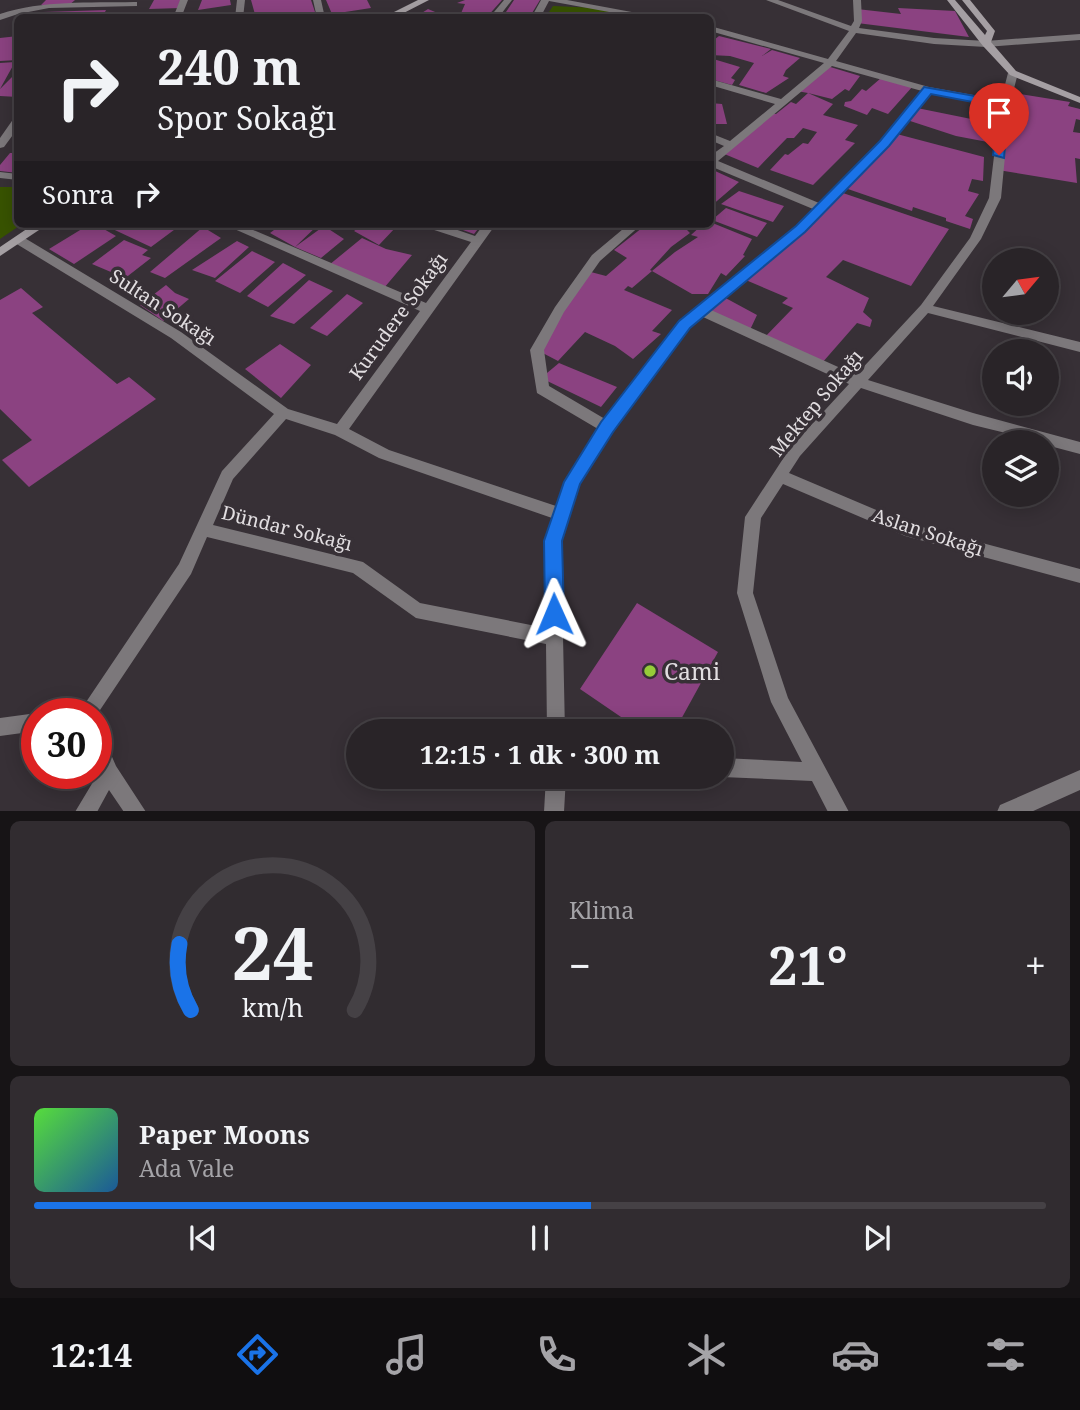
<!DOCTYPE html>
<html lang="tr">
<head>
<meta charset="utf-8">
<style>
	:root { --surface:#292428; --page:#312c30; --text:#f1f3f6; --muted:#a5a4a8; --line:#454145; --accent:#1a73e8 }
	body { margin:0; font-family:"Noto Serif",serif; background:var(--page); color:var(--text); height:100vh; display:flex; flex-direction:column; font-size:26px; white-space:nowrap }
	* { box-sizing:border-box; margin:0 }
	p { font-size:23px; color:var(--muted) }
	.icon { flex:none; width:38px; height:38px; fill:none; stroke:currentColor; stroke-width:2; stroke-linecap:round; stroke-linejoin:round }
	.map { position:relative; height:811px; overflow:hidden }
	.drawer { display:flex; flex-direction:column; gap:10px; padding:10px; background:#171416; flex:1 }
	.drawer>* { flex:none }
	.banner { position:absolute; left:14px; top:14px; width:700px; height:214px; border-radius:10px; box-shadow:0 4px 18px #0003,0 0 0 2px var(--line); background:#292428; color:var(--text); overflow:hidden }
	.needle { width:46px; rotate:61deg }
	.fabs { position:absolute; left:982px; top:248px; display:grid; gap:14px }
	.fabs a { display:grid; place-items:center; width:77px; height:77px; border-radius:50%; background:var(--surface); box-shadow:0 4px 18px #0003,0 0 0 2px var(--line); font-size:35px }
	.speed { position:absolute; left:21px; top:698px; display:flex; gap:14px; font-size:35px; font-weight:700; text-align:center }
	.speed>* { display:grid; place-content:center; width:91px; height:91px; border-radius:50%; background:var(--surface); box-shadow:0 4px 18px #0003,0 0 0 2px var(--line); line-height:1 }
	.speed .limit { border:10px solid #d22; background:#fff; color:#111 }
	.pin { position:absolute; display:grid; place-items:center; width:60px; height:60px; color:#fff; margin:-72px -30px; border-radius:50% 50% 50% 0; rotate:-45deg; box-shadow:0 0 7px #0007 }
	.pin .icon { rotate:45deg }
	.me { position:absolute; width:77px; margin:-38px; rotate:359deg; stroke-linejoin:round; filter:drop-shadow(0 0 5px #0008) }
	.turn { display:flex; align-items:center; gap:24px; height:147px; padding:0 28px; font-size:32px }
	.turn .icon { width:91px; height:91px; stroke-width:2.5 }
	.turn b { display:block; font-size:49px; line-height:60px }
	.then { display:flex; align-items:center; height:66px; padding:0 28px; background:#0003; gap:14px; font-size:26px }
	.big { font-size:52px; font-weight:700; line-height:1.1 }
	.drawer .widget { flex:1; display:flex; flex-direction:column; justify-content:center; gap:10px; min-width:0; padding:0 24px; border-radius:10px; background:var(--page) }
	.drawer .dial { align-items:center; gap:0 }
	.dial svg { height:182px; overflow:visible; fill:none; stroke:var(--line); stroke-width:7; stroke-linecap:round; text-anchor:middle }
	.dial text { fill:var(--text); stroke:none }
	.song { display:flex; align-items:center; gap:21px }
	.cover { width:84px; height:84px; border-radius:10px; background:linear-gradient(135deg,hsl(110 70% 55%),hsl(210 70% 35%)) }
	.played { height:7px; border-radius:4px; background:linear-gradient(90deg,var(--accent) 55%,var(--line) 55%) }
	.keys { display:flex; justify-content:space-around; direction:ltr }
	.heat { display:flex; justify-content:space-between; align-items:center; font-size:38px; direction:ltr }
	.drawer .tiles { flex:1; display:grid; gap:10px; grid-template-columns:1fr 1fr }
	.widget:last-child { grid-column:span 2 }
	.trip { position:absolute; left:346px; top:719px; width:388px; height:70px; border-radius:35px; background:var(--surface); box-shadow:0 4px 18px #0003,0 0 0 2px var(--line); font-weight:700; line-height:70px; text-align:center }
	.tab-bar { display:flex; height:112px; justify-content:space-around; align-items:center; background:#100e10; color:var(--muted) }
	.tab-bar .icon { width:49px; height:49px }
	.tab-bar .active { color:var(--accent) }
	.tab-bar b { font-size:32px; color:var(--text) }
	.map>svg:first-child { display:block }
</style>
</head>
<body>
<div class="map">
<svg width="1080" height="812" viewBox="0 0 1080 812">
	<rect width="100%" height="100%" fill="#373036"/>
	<!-- green -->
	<path fill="#385300" d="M553 6 596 8 631 17 545 18Z
		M0 187H17L18 224H22L0 239Z"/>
	<!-- building -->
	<path fill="#8b4281" d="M46 0H75L68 6 41 5Z
		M154 0H184L181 8 149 9Z
		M202 0H230L231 5 198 10Z
		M251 0H311L317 18H256Z
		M326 0H367L371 8 332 14Z
		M465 0H502L486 18H459L465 4 457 3Z
		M514 0H540L529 18H502Z
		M898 8 955 11 969 37 857 23V9L901 14Z
		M428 9 447 17V18H414Z
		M106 10 102 18H39L43 12Z
		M137 13H176L173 18H134Z
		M18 36V60L0 61V38Z
		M719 36 771 49 762 56 772 50 800 58 786 70 783 76 789 78 766 93 739 85 754 63 730 56 710 55V43Z
		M710 58 740 67 731 78 735 80 732 85 710 79Z
		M15 62 0 89V63Z
		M827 66 860 76 849 91 845 89 832 99 808 93 833 104 823 115 858 125 845 140 855 143 813 185 770 170 785 154 788 155 803 143 808 144 817 132 803 128 794 138H787L758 168 722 153 770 113 776 114 791 102 796 104 808 93 797 91Z
		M13 76H18V97L0 96V89Z
		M881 78 913 86 888 114 872 108 867 115 844 106 845 102 851 101 862 89 866 91Z
		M1020 94 1070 102 1068 106 1080 109V120L1076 119 1073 132 1080 133V159L1075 158 1077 183 998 170 1007 96 1019 98Z
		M710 103 722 104 727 124H710Z
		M917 108 991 123 993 143 956 136 904 119Z
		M893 133 984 157 983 181 972 179 968 191 979 194 965 216 973 219 970 229 946 221V218L913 207 912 211 842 187Z
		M10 153H18V173L0 171V165Z
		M713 170 739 182 710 207V171Z
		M739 191 784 206 773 222 721 204Z
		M837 191 949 229 911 286 843 260 826 277 869 298 863 312 872 320 870 327 857 323 822 363 763 339 793 308 782 303 788 298 741 278Z
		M726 208 767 223 757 237 712 220Z
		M710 222 752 239 743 255 745 256 726 276 721 273 708 294H692L652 271 675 252 698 237 691 235 703 224Z
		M90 224H95L116 236 74 264 49 249Z
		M102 224H182L151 247Z
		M282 224H319L295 247 324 226 344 239 321 258 295 247 270 233Z
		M363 224H390L396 227 379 245 354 231Z
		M446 224H482L474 234Z
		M647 224H693L687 230 690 233 671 247 650 270 652 271 632 288 628 286 624 290 672 310 652 331 661 334 633 359 615 346 585 332 558 361 537 350 587 271 606 276 627 258 614 250Z
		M203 227 221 238 165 278 150 272Z
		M362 238 386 249 412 255 384 288 329 265Z
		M124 240 148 250 142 255 151 258 115 286 110 281 118 275 92 264Z
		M237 241 249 247 215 278 192 270Z
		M252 251 275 262 240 293 215 281Z
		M283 263 306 275 268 307 247 296Z
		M309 280 333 291 294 324 270 316Z
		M166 285 175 293 189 299 163 321 140 305Z
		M21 288 43 307 32 313 117 384 129 377 156 399 29 487 2 460 32 440 0 409V300Z
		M347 294 363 303 327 336 310 328Z
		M720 295 757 315 749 332 701 311Z
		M280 344 311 365 281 398 245 369Z
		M559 363 617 387 601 407 541 378Z
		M637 603 718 652 674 732H643L580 689Z"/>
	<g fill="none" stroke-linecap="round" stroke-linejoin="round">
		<!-- street -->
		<path fill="#7c787b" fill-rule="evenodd" d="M180 0H188L181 18H173Z
			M237 0H245L243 18H235Z
			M313 0H321L325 18H317Z
			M504 0H512L498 18H489Z
			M541 0H567L664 18H642L549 1 540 18H531Z
			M766 0H778L851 26 854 21 853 0H861L862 21 859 28 934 38 986 41 1080 34V40L986 47 934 44 856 33 836 61 929 87 1001 100 1008 73 1013 70 1018 73 1010 104 1001 198 981 239 933 306 1080 342V352L928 313 868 380 973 413 1080 442V454L1046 445V443L973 425 861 388 800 456 789 473 907 523 1080 569V583L905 536 783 484 761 518 753 593 788 698 849 812H828L812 781 722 777 723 758 802 762 771 702 737 593 745 517 790 448 849 384 703 317 690 328 612 431 579 484 561 541 565 732H547L546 644 416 618 353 573 207 537 191 574 96 716V714H78L179 564 222 471 274 414 171 338 15 243V237H23L181 332 288 409 337 424 420 311 223 224H239L426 303 471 242 425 227 423 224H440L475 236 484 224H496L349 429 389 450 556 506 567 478 598 429 537 393 530 350 555 307 592 255 629 224H642L600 261 564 312 544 350 549 386 605 419 680 322 796 226 813 209 710 166V156L724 146 710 140V133L730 141 775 104 710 85V79L781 99 824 63 710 31V26L828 59 849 31ZM832 66 922 91 880 141 819 203 718 161ZM930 93 1000 106 989 198 970 238 921 305 856 375 711 310 804 232 888 145ZM286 419 335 435 379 458 552 518 545 541 546 628 420 603 363 562 213 525 233 479Z
			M134 2H137V6L49 8 18 14 0 20V14C43 0 89 3 134 2Z
			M18 117V128L4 147 0 148V138L14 118Z
			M0 172 18 174V180L0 178Z
			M37 713 40 714H37V731L0 736V718Z
			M96 734 103 736 116 766 146 812H124L109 790 97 812H75L99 772 96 766Z
			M1080 770V790L1031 812H997L1000 805Z
			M546 777H566L564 812H544Z"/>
		<!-- secondary -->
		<path fill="#a59fa3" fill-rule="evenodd" d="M418 0H429L394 18H382Z
			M947 0H955L985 35 987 31 962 0H970L995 31 991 42 1016 71 1080 97V103L1010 75 983 46Z
			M34 224H48L0 256V247Z"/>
	</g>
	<!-- route -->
	<path fill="#1a73e8" stroke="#114b97" stroke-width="2" d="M924 87 1009 102 1004 158 993 155 999 107 931 94 889 146 805 232 690 328 613 432 580 484 562 541 564 614 561 620 554 623 547 620 545 614 544 541 564 482 601 422 679 321 796 226 880 141Z"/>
	<!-- markers -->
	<circle fill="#96cc39" stroke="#373036" stroke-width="2.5" cx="650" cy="671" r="7"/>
	<g text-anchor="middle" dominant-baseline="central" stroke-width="7" stroke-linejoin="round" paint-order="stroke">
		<!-- street labels -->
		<g font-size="19" fill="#e2dee1" stroke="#373036">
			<text transform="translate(163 307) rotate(33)">Sultan Sokağı</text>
			<text transform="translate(398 316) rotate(-54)">Kurudere Sokağı</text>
			<text transform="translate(816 403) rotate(-50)">Mektep Sokağı</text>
			<text transform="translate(287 528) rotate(14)">Dündar Sokağı</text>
			<text transform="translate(928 532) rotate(18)">Aslan Sokağı</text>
		</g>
		<!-- near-poi labels -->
		<g font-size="23" fill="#e2dee1" stroke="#373036" text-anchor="start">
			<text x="664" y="671">Cami</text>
		</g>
	</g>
</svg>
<div class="fabs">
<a><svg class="needle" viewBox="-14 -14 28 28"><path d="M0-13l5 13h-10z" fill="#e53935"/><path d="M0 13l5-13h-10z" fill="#a5a4a8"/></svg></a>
<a><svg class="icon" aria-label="sound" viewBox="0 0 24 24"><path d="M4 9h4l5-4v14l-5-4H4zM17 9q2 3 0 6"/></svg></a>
<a><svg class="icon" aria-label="layers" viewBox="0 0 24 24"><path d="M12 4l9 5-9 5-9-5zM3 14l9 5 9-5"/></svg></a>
</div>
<div class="speed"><div class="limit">30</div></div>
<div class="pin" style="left:999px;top:155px;background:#d93025"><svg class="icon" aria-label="arrive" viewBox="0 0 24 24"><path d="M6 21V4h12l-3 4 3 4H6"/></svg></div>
<svg class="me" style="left:554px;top:614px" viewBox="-20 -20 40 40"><path d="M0-17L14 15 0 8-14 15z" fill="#1a73e8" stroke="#fff" stroke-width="4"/></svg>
<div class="trip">12:15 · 1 dk · 300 m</div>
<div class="banner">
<div class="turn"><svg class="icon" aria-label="right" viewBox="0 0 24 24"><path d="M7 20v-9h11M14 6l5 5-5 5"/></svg><div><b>240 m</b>Spor Sokağı</div></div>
<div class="then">Sonra<svg class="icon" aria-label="right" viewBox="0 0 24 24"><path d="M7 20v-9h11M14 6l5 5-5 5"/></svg></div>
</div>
</div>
<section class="drawer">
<div class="tiles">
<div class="widget dial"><svg viewBox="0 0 100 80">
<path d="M14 69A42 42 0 1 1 86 69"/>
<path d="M14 69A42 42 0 0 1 9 40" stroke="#1a73e8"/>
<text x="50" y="56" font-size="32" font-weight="700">24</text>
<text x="50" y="72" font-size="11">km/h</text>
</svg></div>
<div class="widget"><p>Klima</p>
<div class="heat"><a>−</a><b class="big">21°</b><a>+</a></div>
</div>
<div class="widget">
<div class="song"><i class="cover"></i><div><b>Paper Moons</b><p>Ada Vale</p></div></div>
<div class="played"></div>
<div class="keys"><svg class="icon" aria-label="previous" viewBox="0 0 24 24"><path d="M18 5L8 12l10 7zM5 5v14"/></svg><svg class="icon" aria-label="pause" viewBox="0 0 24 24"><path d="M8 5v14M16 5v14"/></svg><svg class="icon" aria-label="next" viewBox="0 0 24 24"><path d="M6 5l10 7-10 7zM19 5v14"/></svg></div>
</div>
</div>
</section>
<nav class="tab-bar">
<b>12:14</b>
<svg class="icon active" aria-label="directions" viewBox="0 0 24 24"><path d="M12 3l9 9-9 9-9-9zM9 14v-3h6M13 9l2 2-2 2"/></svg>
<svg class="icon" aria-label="music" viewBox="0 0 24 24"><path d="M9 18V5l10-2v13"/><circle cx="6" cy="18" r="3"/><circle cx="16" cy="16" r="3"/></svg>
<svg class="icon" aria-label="phone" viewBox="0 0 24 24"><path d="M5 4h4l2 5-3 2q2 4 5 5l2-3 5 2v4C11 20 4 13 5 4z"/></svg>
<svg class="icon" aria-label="climate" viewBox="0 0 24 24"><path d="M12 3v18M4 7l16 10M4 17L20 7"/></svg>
<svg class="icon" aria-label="car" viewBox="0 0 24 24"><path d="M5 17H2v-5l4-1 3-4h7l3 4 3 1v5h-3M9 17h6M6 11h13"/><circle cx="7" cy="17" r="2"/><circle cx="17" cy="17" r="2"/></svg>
<svg class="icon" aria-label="filters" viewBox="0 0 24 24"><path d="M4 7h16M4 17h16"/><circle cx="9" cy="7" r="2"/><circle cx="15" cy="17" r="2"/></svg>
</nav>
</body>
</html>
